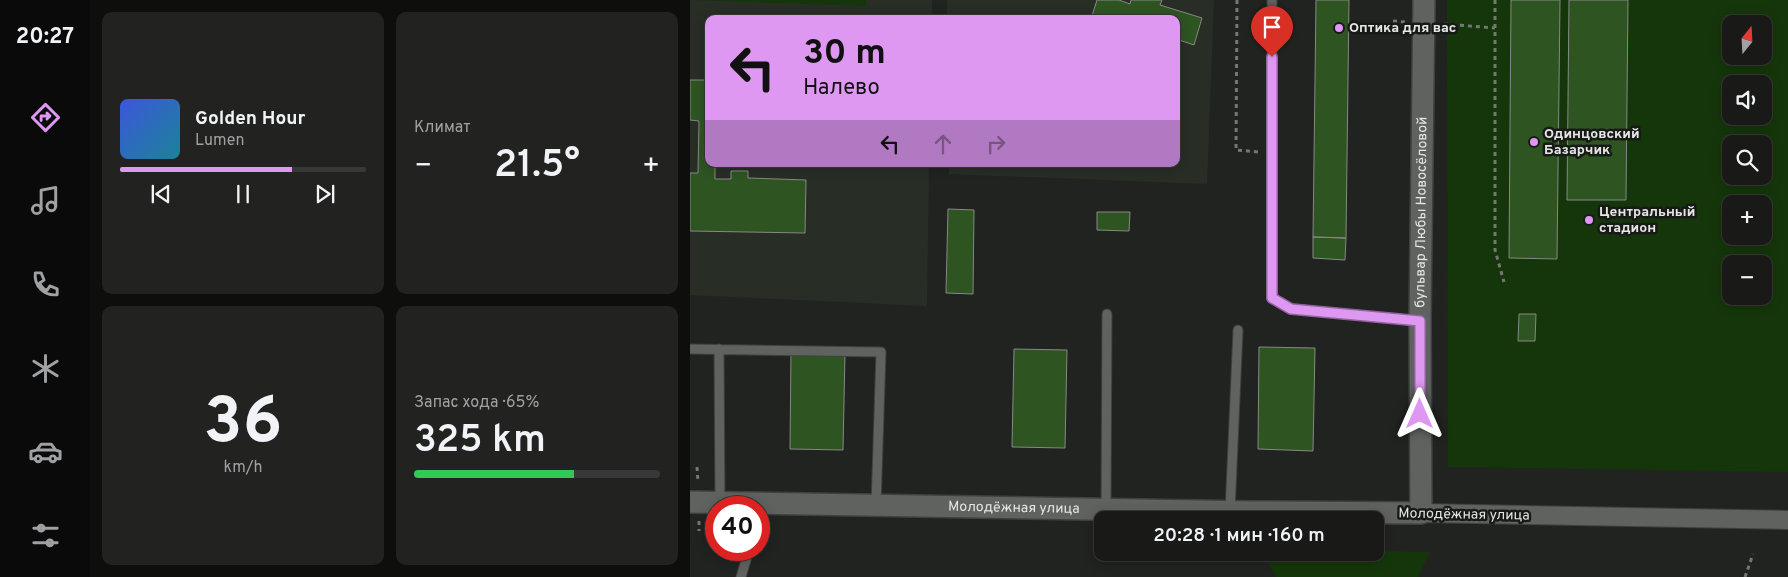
<!DOCTYPE html>
<html lang="ru">
<head>
<meta charset="utf-8">
<style>
	:root { --surface:#191a18; --page:#222321; --text:#f1f3f6; --muted:#9fa1a2; --line:#373837; --accent:#de98f2 }
	body { margin:0; font-family:Overpass,sans-serif; background:var(--page); color:var(--text); height:100vh; display:flex; flex-direction:column; font-size:19px; white-space:nowrap }
	* { box-sizing:border-box; margin:0 }
	p { font-size:16px; color:var(--muted) }
	.icon { flex:none; width:28px; height:28px; fill:none; stroke:currentColor; stroke-width:2; stroke-linecap:round; stroke-linejoin:round }
	.map { position:relative; flex:1; overflow:hidden }
	.side { display:flex; flex-direction:column; gap:12px; padding:12px; background:#0e0e0d; width:600px }
	.side>* { flex:none }
	.hud { position:absolute; left:15px; top:15px; width:475px; height:152px; border-radius:10px; box-shadow:0 2px 12px #0003,0 0 0 1px var(--line); background:#de98f2; color:#111; overflow:hidden }
	.needle { width:32px; rotate:18deg }
	.tools { position:absolute; left:1032px; top:15px; display:grid; gap:10px }
	.tools a { display:grid; place-items:center; width:50px; height:50px; border-radius:10px; background:var(--surface); box-shadow:0 2px 12px #0003,0 0 0 1px var(--line); font-size:25px }
	.speed { position:absolute; left:15px; top:496px; display:flex; gap:10px; font-size:25px; font-weight:700; text-align:center }
	.speed>* { display:grid; place-content:center; width:65px; height:65px; border-radius:50%; background:var(--surface); box-shadow:0 2px 12px #0003,0 0 0 1px var(--line); line-height:1 }
	.speed .limit { border:8px solid #d22; background:#fff; color:#111 }
	.pin { position:absolute; display:grid; place-items:center; width:42px; height:42px; color:#fff; margin:-51px -21px; border-radius:50% 50% 50% 0; rotate:-45deg; box-shadow:0 0 5px #0007 }
	.pin .icon { rotate:45deg }
	.me { position:absolute; width:55px; margin:-28px; rotate:0deg; stroke-linejoin:round; filter:drop-shadow(0 0 4px #0008) }
	.turn { display:flex; align-items:center; gap:18px; height:105px; padding:0 15px; font-size:22px }
	.turn .icon { width:65px; height:65px; stroke-width:2.5 }
	.turn b { display:block; font-size:35px; line-height:42px }
	.lanes { display:flex; align-items:center; height:48px; padding:0 15px; background:#0003; justify-content:center; gap:25px; direction:ltr }
	.lanes .off { opacity:.35 }
	.big { font-size:38px; font-weight:600; line-height:1.1 }
	.side .widget { flex:1; display:flex; flex-direction:column; justify-content:center; gap:8px; min-width:0; padding:0 18px; border-radius:10px; background:var(--page) }
	.side .dial { align-items:center; gap:0 }
	.dial b { font-size:65px; line-height:1 }
	.song { display:flex; align-items:center; gap:15px }
	.cover { width:60px; height:60px; border-radius:8px; background:linear-gradient(135deg,hsl(230 70% 55%),hsl(190 70% 35%)) }
	.played { height:5px; border-radius:2px; background:linear-gradient(90deg,var(--accent) 70%,var(--line) 70%) }
	.keys { display:flex; justify-content:space-around; direction:ltr }
	.heat { display:flex; justify-content:space-between; align-items:center; font-size:28px; direction:ltr }
	.charge { height:8px; border-radius:4px; background:linear-gradient(90deg,#34c759 65%,var(--line) 0) }
	.side .tiles { flex:1; display:grid; gap:12px; grid-template-columns:repeat(2,1fr) }
	.trip { position:absolute; left:404px; top:511px; width:290px; height:50px; border-radius:10px; background:var(--surface); box-shadow:0 2px 12px #0003,0 0 0 1px var(--line); font-weight:600; line-height:50px; text-align:center }
	main { display:flex; flex:1; min-height:0 }
	.tabs { display:flex; flex-direction:column; width:90px; justify-content:space-around; align-items:center; background:#0a0a0a; color:var(--muted) }
	.tabs .icon { width:35px; height:35px }
	.tabs .selected { color:var(--accent) }
	.tabs b { font-size:22px; color:var(--text) }
	.map>svg:first-child { display:block }
</style>
</head>
<body>
<main>
<nav class="tabs">
<b>20:27</b>
<svg class="icon selected" aria-label="directions" viewBox="0 0 24 24"><path d="M12 3l9 9-9 9-9-9zM9 14v-3h6M13 9l2 2-2 2"/></svg>
<svg class="icon" aria-label="music" viewBox="0 0 24 24"><path d="M9 18V5l10-2v13"/><circle cx="6" cy="18" r="3"/><circle cx="16" cy="16" r="3"/></svg>
<svg class="icon" aria-label="phone" viewBox="0 0 24 24"><path d="M5 4h4l2 5-3 2q2 4 5 5l2-3 5 2v4C11 20 4 13 5 4z"/></svg>
<svg class="icon" aria-label="climate" viewBox="0 0 24 24"><path d="M12 3v18M4 7l16 10M4 17L20 7"/></svg>
<svg class="icon" aria-label="car" viewBox="0 0 24 24"><path d="M5 17H2v-5l4-1 3-4h7l3 4 3 1v5h-3M9 17h6M6 11h13"/><circle cx="7" cy="17" r="2"/><circle cx="17" cy="17" r="2"/></svg>
<svg class="icon" aria-label="filters" viewBox="0 0 24 24"><path d="M4 7h16M4 17h16"/><circle cx="9" cy="7" r="2"/><circle cx="15" cy="17" r="2"/></svg>
</nav>
<section class="side">
<div class="tiles">
<div class="widget">
<div class="song"><i class="cover"></i><div><b>Golden Hour</b><p>Lumen</p></div></div>
<div class="played"></div>
<div class="keys"><svg class="icon" aria-label="previous" viewBox="0 0 24 24"><path d="M18 5L8 12l10 7zM5 5v14"/></svg><svg class="icon" aria-label="pause" viewBox="0 0 24 24"><path d="M8 5v14M16 5v14"/></svg><svg class="icon" aria-label="next" viewBox="0 0 24 24"><path d="M6 5l10 7-10 7zM19 5v14"/></svg></div>
</div>
<div class="widget"><p>Климат</p>
<div class="heat"><a>−</a><b class="big">21.5°</b><a>+</a></div>
</div>
<div class="widget dial"><b>36</b><p>km/h</p></div>
<div class="widget"><p>Запас хода · 65%</p><b class="big">325 km</b><div class="charge"></div></div>
</div>
</section>
<div class="map">
<svg width="1098" height="577" viewBox="0 0 1098 577">
	<rect width="100%" height="100%" fill="#212320"/>
	<!-- built -->
	<path fill="#282e26" d="M0 0H242V19H19V164H239L237 306 0 295Z
		M257 0H524L517 184 259 174V164H486V19H257Z"/>
	<!-- green -->
	<path fill="#15360a" fill-rule="evenodd" d="M0 0H176V6Z
		M757 0H1098V472L758 467ZM1041 24H1074V56H1041ZM1041 84H1074V116H1041ZM1041 144H1074V176H1041ZM1041 204H1074V236H1041ZM1041 264H1074V296H1041Z
		M685 551 740 552 728 577H586L573 553Z"/>
	<!-- building -->
	<path fill="#2e5422" stroke="#868985" d="M407 0H429L440 4 441 0H472L470 5 512 18 504 45 486 39V19H401Z
		M626 0H659L656 238 623 237Z
		M821 0H870L867 259 819 258Z
		M879 0H938L936 200H877Z
		M0 80H19V164H25V179H41V171H58V178L116 180 115 233 0 231V173H8L9 121 0 120Z
		M258 209 284 210 283 294 256 293Z
		M407 212H440L439 231 407 230Z
		M623 237 656 238 655 260 623 258Z
		M829 314H846L845 341H828Z
		M569 347 625 348 623 451 568 449Z
		M324 349 377 350 375 448 322 447Z
		M101 351 155 353 153 450 100 449Z"/>
	<g fill="none" stroke-linecap="round" stroke-linejoin="round">
		<!-- service casing -->
		<g stroke="#3f413f" stroke-width="11">
			<path id="service" d="M582 0V298L601 309 730 321
				M0 349 191 352 186 506
				M29 349 30 503
				M416 510 417 314
				M540 512 548 330
				M51 577 59 550"/>
		</g>
		<!-- minor casing -->
		<g stroke="#3f413f" stroke-width="20">
			<path id="minor" d="M731 513 1098 520"/>
		</g>
		<!-- tertiary casing -->
		<g stroke="#3f413f" stroke-width="24">
			<g id="tertiary">
				<path id="s1" d="M0 502 562 512 731 513 730 321 734 0"/>
			</g>
		</g>
		<!-- path -->
		<path stroke="#757774" stroke-width="3" stroke-dasharray="4 4" stroke-linecap="butt" d="M547 0 546 150 569 152
			M805 0V250L814 282
			M703 21 715 22
			M754 24 805 28
			M7 467 8 482
			M9 521V531
			M1055 577 1063 554"/>
		<!-- service -->
		<use href="#service" stroke="#5f625f" stroke-width="9"/>
		<!-- minor -->
		<use href="#minor" stroke="#5f625f" stroke-width="18"/>
		<!-- tertiary -->
		<use href="#tertiary" stroke="#5f625f" stroke-width="21"/>
	</g>
	<g fill="none" stroke-linecap="round" stroke-linejoin="round">
		<!-- route casing -->
		<g stroke="#90639d" stroke-width="12">
			<path id="route" d="M582 57V298L601 309 730 321V414"/>
		</g>
		<!-- route -->
		<use href="#route" stroke="#de98f2" stroke-width="9"/>
	</g>
	<!-- markers -->
	<g fill="#de98f2" stroke="#181a17" stroke-width="2">
		<circle cx="649" cy="28" r="5"/>
		<circle cx="844" cy="142" r="5"/>
		<circle cx="899" cy="220" r="5"/>
	</g>
	<g text-anchor="middle" dominant-baseline="central" stroke-width="5" stroke-linejoin="round" paint-order="stroke">
		<!-- poi labels -->
		<g font-size="14" font-weight="bold" fill="#e5e7e5" stroke="#181a17" text-anchor="start">
			<text x="659" y="28">Оптика для вас</text>
			<text x="854" y="134">Одинцовский<tspan x="854" dy="16">Базарчик</tspan></text>
			<text x="909" y="212">Центральный<tspan x="909" dy="16">стадион</tspan></text>
		</g>
		<!-- street labels -->
		<g font-size="14" fill="#e5e7e5" stroke="#181a17">
			<text stroke="none"><textPath href="#s1" startOffset="1032">бульвар Любы Новосёловой</textPath></text>
			<text stroke="none"><textPath href="#s1" startOffset="324">Молодёжная улица</textPath></text>
			<text transform="translate(774 515) rotate(1)">Молодёжная улица</text>
		</g>
	</g>
</svg>
<div class="tools">
<a><svg class="needle" viewBox="-14 -14 28 28"><path d="M0-13l5 13h-10z" fill="#e53935"/><path d="M0 13l5-13h-10z" fill="#9fa1a2"/></svg></a>
<a><svg class="icon" aria-label="sound" viewBox="0 0 24 24"><path d="M4 9h4l5-4v14l-5-4H4zM17 9q2 3 0 6"/></svg></a>
<a><svg class="icon" aria-label="search" viewBox="0 0 24 24"><circle cx="10" cy="10" r="6"/><path d="M15 15l6 6"/></svg></a>
<a>+</a>
<a>−</a>
</div>
<div class="speed"><div class="limit">40</div></div>
<div class="pin" style="left:582px;top:57px;background:#d93025"><svg class="icon" aria-label="arrive" viewBox="0 0 24 24"><path d="M6 21V4h12l-3 4 3 4H6"/></svg></div>
<svg class="me" style="left:730px;top:414px" viewBox="-20 -20 40 40"><path d="M0-17L14 15 0 8-14 15z" fill="#de98f2" stroke="#fff" stroke-width="4"/></svg>
<div class="trip">20:28 · 1 мин · 160 m</div>
<div class="hud">
<div class="turn"><svg class="icon" aria-label="left" viewBox="0 0 24 24"><path d="M17 20v-9H6M10 6l-5 5 5 5"/></svg><div><b>30 m</b>Налево</div></div>
<div class="lanes"><svg class="icon" aria-label="left" viewBox="0 0 24 24"><path d="M17 20v-9H6M10 6l-5 5 5 5"/></svg><svg class="icon off" aria-label="ahead" viewBox="0 0 24 24"><path d="M12 20V5M6 11l6-6 6 6"/></svg><svg class="icon off" aria-label="right" viewBox="0 0 24 24"><path d="M7 20v-9h11M14 6l5 5-5 5"/></svg></div>
</div>
</div>
</main>
</body>
</html>
